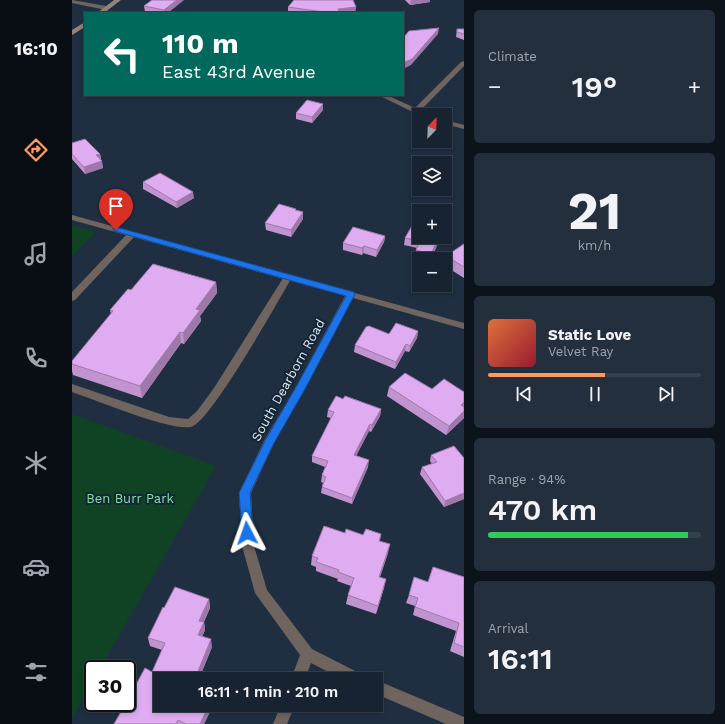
<!DOCTYPE html>
<html lang="en">
<head>
<meta charset="utf-8">
<style>
	:root { --surface:#172331; --page:#242f3d; --text:#f1f3f6; --muted:#9ea4ab; --line:#36404d; --accent:#ff9b5a }
	body { margin:0; font-family:"Work Sans",sans-serif; background:var(--page); color:var(--text); height:100vh; display:flex; flex-direction:column; font-size:15px; white-space:nowrap }
	* { box-sizing:border-box; margin:0 }
	p { font-size:13px; color:var(--muted) }
	.icon { flex:none; width:22px; height:22px; fill:none; stroke:currentColor; stroke-width:2; stroke-linecap:round; stroke-linejoin:round }
	.map { position:relative; flex:1; overflow:hidden }
	.sheet { display:flex; flex-direction:column; gap:10px; padding:10px; background:#0d131b; width:261px }
	.sheet>* { flex:none }
	.top-card { position:absolute; left:12px; top:12px; width:320px; height:84px; border-radius:0px; box-shadow:0 2px 6px #0003,0 0 0 1px var(--line); background:#00695c; color:#fff; overflow:hidden }
	.needle { width:26px; rotate:23deg }
	.tools { position:absolute; left:340px; top:108px; display:grid; gap:8px }
	.tools a { display:grid; place-items:center; width:40px; height:40px; border-radius:0px; background:var(--surface); box-shadow:0 2px 6px #0003,0 0 0 1px var(--line); font-size:20px }
	.speed { position:absolute; left:12px; top:660px; display:flex; gap:8px; font-size:20px; font-weight:700; text-align:center }
	.speed>* { display:grid; place-content:center; width:52px; height:52px; border-radius:50%; background:var(--surface); box-shadow:0 2px 6px #0003,0 0 0 1px var(--line); line-height:1 }
	.speed .limit { border:2px solid #111; border-radius:6px; background:#fff; color:#111 }
	.pin { position:absolute; display:grid; place-items:center; width:34px; height:34px; color:#fff; margin:-41px -17px; border-radius:50% 50% 50% 0; rotate:-45deg; box-shadow:0 0 4px #0007 }
	.pin .icon { rotate:45deg }
	.me { position:absolute; width:44px; margin:-22px; rotate:356deg; stroke-linejoin:round; filter:drop-shadow(0 0 3px #0008) }
	.turn { display:flex; align-items:center; gap:14px; height:84px; padding:0 12px; font-size:18px }
	.turn .icon { width:52px; height:52px; stroke-width:2.5 }
	.turn b { display:block; font-size:28px; line-height:34px }
	.big { font-size:30px; font-weight:600; line-height:1.1 }
	.sheet .card { flex:1; display:flex; flex-direction:column; justify-content:center; gap:6px; min-width:0; padding:0 14px; border-radius:6px; background:var(--page) }
	.sheet .dial { align-items:center; gap:0 }
	.dial b { font-size:52px; line-height:1 }
	.song { display:flex; align-items:center; gap:12px }
	.cover { width:48px; height:48px; border-radius:6px; background:linear-gradient(135deg,hsl(20 70% 55%),hsl(350 70% 35%)) }
	.played { height:4px; border-radius:2px; background:linear-gradient(90deg,var(--accent) 55%,var(--line) 55%) }
	.keys { display:flex; justify-content:space-around; direction:ltr }
	.heat { display:flex; justify-content:space-between; align-items:center; font-size:22px; direction:ltr }
	.charge { height:6px; border-radius:3px; background:linear-gradient(90deg,#34c759 94%,var(--line) 0) }
	.trip { position:absolute; left:81px; top:672px; width:230px; height:40px; border-radius:0px; background:var(--surface); box-shadow:0 2px 6px #0003,0 0 0 1px var(--line); font-weight:600; line-height:40px; text-align:center }
	main { display:flex; flex:1; min-height:0 }
	.tab-bar { display:flex; flex-direction:column; width:72px; justify-content:space-around; align-items:center; background:#090e14; color:var(--muted) }
	.tab-bar .icon { width:28px; height:28px }
	.tab-bar .current { color:var(--accent) }
	.tab-bar b { font-size:18px; color:var(--text) }
	.map>svg:first-child { display:block }
</style>
</head>
<body>
<main>
<nav class="tab-bar">
<b>16:10</b>
<svg class="icon current" aria-label="directions" viewBox="0 0 24 24"><path d="M12 3l9 9-9 9-9-9zM9 14v-3h6M13 9l2 2-2 2"/></svg>
<svg class="icon" aria-label="music" viewBox="0 0 24 24"><path d="M9 18V5l10-2v13"/><circle cx="6" cy="18" r="3"/><circle cx="16" cy="16" r="3"/></svg>
<svg class="icon" aria-label="phone" viewBox="0 0 24 24"><path d="M5 4h4l2 5-3 2q2 4 5 5l2-3 5 2v4C11 20 4 13 5 4z"/></svg>
<svg class="icon" aria-label="climate" viewBox="0 0 24 24"><path d="M12 3v18M4 7l16 10M4 17L20 7"/></svg>
<svg class="icon" aria-label="car" viewBox="0 0 24 24"><path d="M5 17H2v-5l4-1 3-4h7l3 4 3 1v5h-3M9 17h6M6 11h13"/><circle cx="7" cy="17" r="2"/><circle cx="17" cy="17" r="2"/></svg>
<svg class="icon" aria-label="filters" viewBox="0 0 24 24"><path d="M4 7h16M4 17h16"/><circle cx="9" cy="7" r="2"/><circle cx="15" cy="17" r="2"/></svg>
</nav>
<div class="map">
<svg width="392" height="724" viewBox="0 0 392 724">
	<rect width="100%" height="100%" fill="#1f2f41"/>
	<!-- green -->
	<path fill="#0f4323" d="M0 225 24 231 0 257Z
		M0 414 144 466 28 669H21V681L0 718Z"/>
	<g fill="none" stroke-linecap="round" stroke-linejoin="round">
		<!-- lane -->
		<path fill="#70645f" fill-rule="evenodd" d="M60 231 64 234 63 236 3 300 0 301V292L57 232Z
			M216 274 220 277C207 300 138 423 119 427 98 431 24 400 0 392V384L97 417 116 419 125 411 142 388 213 275Z"/>
		<!-- street -->
		<path fill="#70645f" fill-rule="evenodd" d="M0 0 34 6 37 8 34 10 0 3Z
			M392 61V66L349 110 357 115H347L306 95H315L343 108 389 62Z
			M373 120 392 125V129L373 124Z
			M0 215 392 323V329L281 298 233 389 202 443 179 493 182 546 195 590 240 649 289 674 291 679H270L239 663 233 679H219L228 655 183 593 170 546 167 493 193 439 224 387 273 296 0 220Z
			M304 680 392 717V724H374L304 694Z
			M209 705H223L215 724H201Z"/>
		<!-- secondary -->
		<path fill="#95827a" fill-rule="evenodd" d="M42 0H49L32 13H25Z
			M13 22V27L0 35V30Z"/>
	</g>
	<!-- wall -->
	<path fill="#c194cf" d="M80 0 96 13H78L73 12 72 6Z
		M333 0H358V2L338 5Z
		M216 7H284L283 12 278 13H220L216 12Z
		M385 29H392V40L384 37Z
		M251 104V110L240 123 224 119V113Z
		M0 143 28 154 31 168 13 174 0 159Z
		M71 182 122 198 105 208 71 189Z
		M224 209V210L231 212V219L219 237 194 230 193 223Z
		M313 236 312 242 304 257 291 253 290 255 271 250V243Z
		M347 237H369L359 259H352L343 257 344 250 345 248 332 245 333 238Z
		M392 244V278L373 266V261L374 256Z
		M144 282 145 293 128 316 129 321 112 344 109 343 70 398 1 375 0 371V361L39 314 38 310 59 290Z
		M346 331 345 338 337 352 333 351 323 369 282 352 283 345 317 334Z
		M317 387 392 392V418L374 435 315 396Z
		M271 399 309 409 308 416 299 432 297 431 284 456 296 467 280 504 249 493 250 487 251 483 249 482 250 475 253 467 240 462V456L259 418 255 417 256 410Z
		M359 455 392 458V499L372 507 348 474 350 467 360 464 358 461Z
		M273 533 291 535 309 534 308 541 316 553 308 577 312 588 304 614 274 604 276 595 279 586 265 581 266 579 244 571V567L239 565 240 556Z
		M392 577V657L378 651 384 631 341 615 343 606 334 603 337 595 356 582Z
		M137 599 138 608 132 622 133 630 130 637 140 647 127 679H88V705H141L132 724H42L80 672 90 650 78 646 76 638 92 608Z"/>
	<!-- shaded-wall -->
	<path fill="#9d78a9" d="M105 0H112L96 13H92V10Z
		M339 0H358V2L338 5Z
		M284 7 283 12 278 13H266V9Z
		M367 28 366 34 339 65 331 69V63Z
		M251 104V110L240 123V117Z
		M28 154 29 160 24 155Z
		M30 161 31 168 13 174 12 167Z
		M121 192 122 198 105 208 104 202Z
		M231 212V219L219 237V230Z
		M313 236 312 242 304 257 305 250Z
		M367 237H369V238L358 259 359 254Z
		M292 246 291 253 290 255V248Z
		M144 282 145 293 128 316 129 321 112 344 111 333 124 309Z
		M346 331 345 338 337 352 338 346Z
		M108 332 109 343 70 398 68 386Z
		M334 344 333 351 323 369 324 362Z
		M392 402V409L389 405Z
		M309 409 308 416 299 432 300 425Z
		M392 411V418L374 435 377 426Z
		M298 424 297 431 281 462 282 455Z
		M297 460 296 467 280 504V498Z
		M392 493V499L372 507 373 501Z
		M318 544 316 553 305 586 307 577Z
		M314 579 312 588 304 614 306 606Z
		M137 599 138 608 128 629 127 621Z
		M132 622 133 630 127 643 126 635Z
		M139 639 140 647 127 679H123Z
		M137 705H141V706L132 724H128Z"/>
	<!-- building -->
	<path fill="#e0acf1" stroke="#9d78a9" d="M80 0H105L92 10 72 6Z
		M222 0H281L284 7 266 9 267 13H259L216 7Z
		M367 28 340 59 331 63V38L337 31Z
		M385 29H392V34L385 32Z
		M235 100 251 104 240 117 224 113Z
		M13 139 28 154 24 155 30 161 12 167 0 154V143Z
		M88 173 121 192 104 202 71 182Z
		M207 204 224 209 223 210 231 212 219 230 193 223Z
		M341 224 347 225V237H367L359 254 344 250 348 241 333 238Z
		M281 227 313 236 305 250 292 246 290 248 271 243Z
		M392 244V267L374 256Z
		M81 264 144 282 124 309 128 310 111 333 108 332 68 386 0 364V361L41 311 38 310 56 289 59 290Z
		M324 323 346 331 338 346 334 344 324 362 283 345 294 327 297 326 317 334Z
		M333 373 360 389 372 379 392 392V402L389 405 392 407V411L377 426 317 387Z
		M264 396 271 399 273 396 309 409 300 425 298 424 282 455 297 460 280 498 250 487 254 477 250 475 256 461 240 456 262 412 256 410Z
		M382 446 392 458V493L373 501 350 467 365 462 359 455Z
		M252 526 273 533 274 529 291 535 294 529 309 534 307 541 318 544 307 577 314 579 306 606 276 595 282 578 266 572 267 570 244 562 246 558 240 556Z
		M361 567 392 577V647L382 643 387 623 343 607 346 598 337 595 342 577 356 582Z
		M103 587 137 599 127 621 132 622 126 635 139 639 123 679H88V705H137L128 724H114L106 720 104 724H42L54 703H55V701L73 668 80 672 93 643 76 638 91 607 92 608Z"/>
	<!-- route -->
	<path fill="#1a73e8" stroke="#114b97" d="M44 227 282 292 283 294 233 389 202 443 178 493 181 533 179 536 175 538 171 536 170 533 167 493 194 439 224 387 274 296 42 231V228Z"/>
	<g text-anchor="middle" dominant-baseline="central" stroke-width="4" stroke-linejoin="round" paint-order="stroke">
		<!-- street labels -->
		<g font-size="13" fill="#dce6f2" stroke="#162536">
			<text transform="translate(216 380) rotate(-61)">South Dearborn Road</text>
		</g>
		<!-- park labels -->
		<g font-size="13" fill="#7ce29b" stroke="#162536">
			<text x="58" y="498">Ben Burr Park</text>
		</g>
	</g>
</svg>
<div class="tools">
<a><svg class="needle" viewBox="-14 -14 28 28"><path d="M0-13l5 13h-10z" fill="#e53935"/><path d="M0 13l5-13h-10z" fill="#9ea4ab"/></svg></a>
<a><svg class="icon" aria-label="layers" viewBox="0 0 24 24"><path d="M12 4l9 5-9 5-9-5zM3 14l9 5 9-5"/></svg></a>
<a>+</a>
<a>−</a>
</div>
<div class="speed"><div class="limit">30</div></div>
<div class="pin" style="left:44px;top:230px;background:#d93025"><svg class="icon" aria-label="arrive" viewBox="0 0 24 24"><path d="M6 21V4h12l-3 4 3 4H6"/></svg></div>
<svg class="me" style="left:175px;top:533px" viewBox="-20 -20 40 40"><path d="M0-17L14 15 0 8-14 15z" fill="#1a73e8" stroke="#fff" stroke-width="4"/></svg>
<div class="trip">16:11 · 1 min · 210 m</div>
<div class="top-card">
<div class="turn"><svg class="icon" aria-label="left" viewBox="0 0 24 24"><path d="M17 20v-9H6M10 6l-5 5 5 5"/></svg><div><b>110 m</b>East 43rd Avenue</div></div>
</div>
</div>
<section class="sheet">
<div class="card"><p>Climate</p>
<div class="heat"><a>−</a><b class="big">19°</b><a>+</a></div>
</div>
<div class="card dial"><b>21</b><p>km/h</p></div>
<div class="card">
<div class="song"><i class="cover"></i><div><b>Static Love</b><p>Velvet Ray</p></div></div>
<div class="played"></div>
<div class="keys"><svg class="icon" aria-label="previous" viewBox="0 0 24 24"><path d="M18 5L8 12l10 7zM5 5v14"/></svg><svg class="icon" aria-label="pause" viewBox="0 0 24 24"><path d="M8 5v14M16 5v14"/></svg><svg class="icon" aria-label="next" viewBox="0 0 24 24"><path d="M6 5l10 7-10 7zM19 5v14"/></svg></div>
</div>
<div class="card"><p>Range · 94%</p><b class="big">470 km</b><div class="charge"></div></div>
<div class="card"><p>Arrival</p><b class="big">16:11</b></div>
</section>
</main>
</body>
</html>
